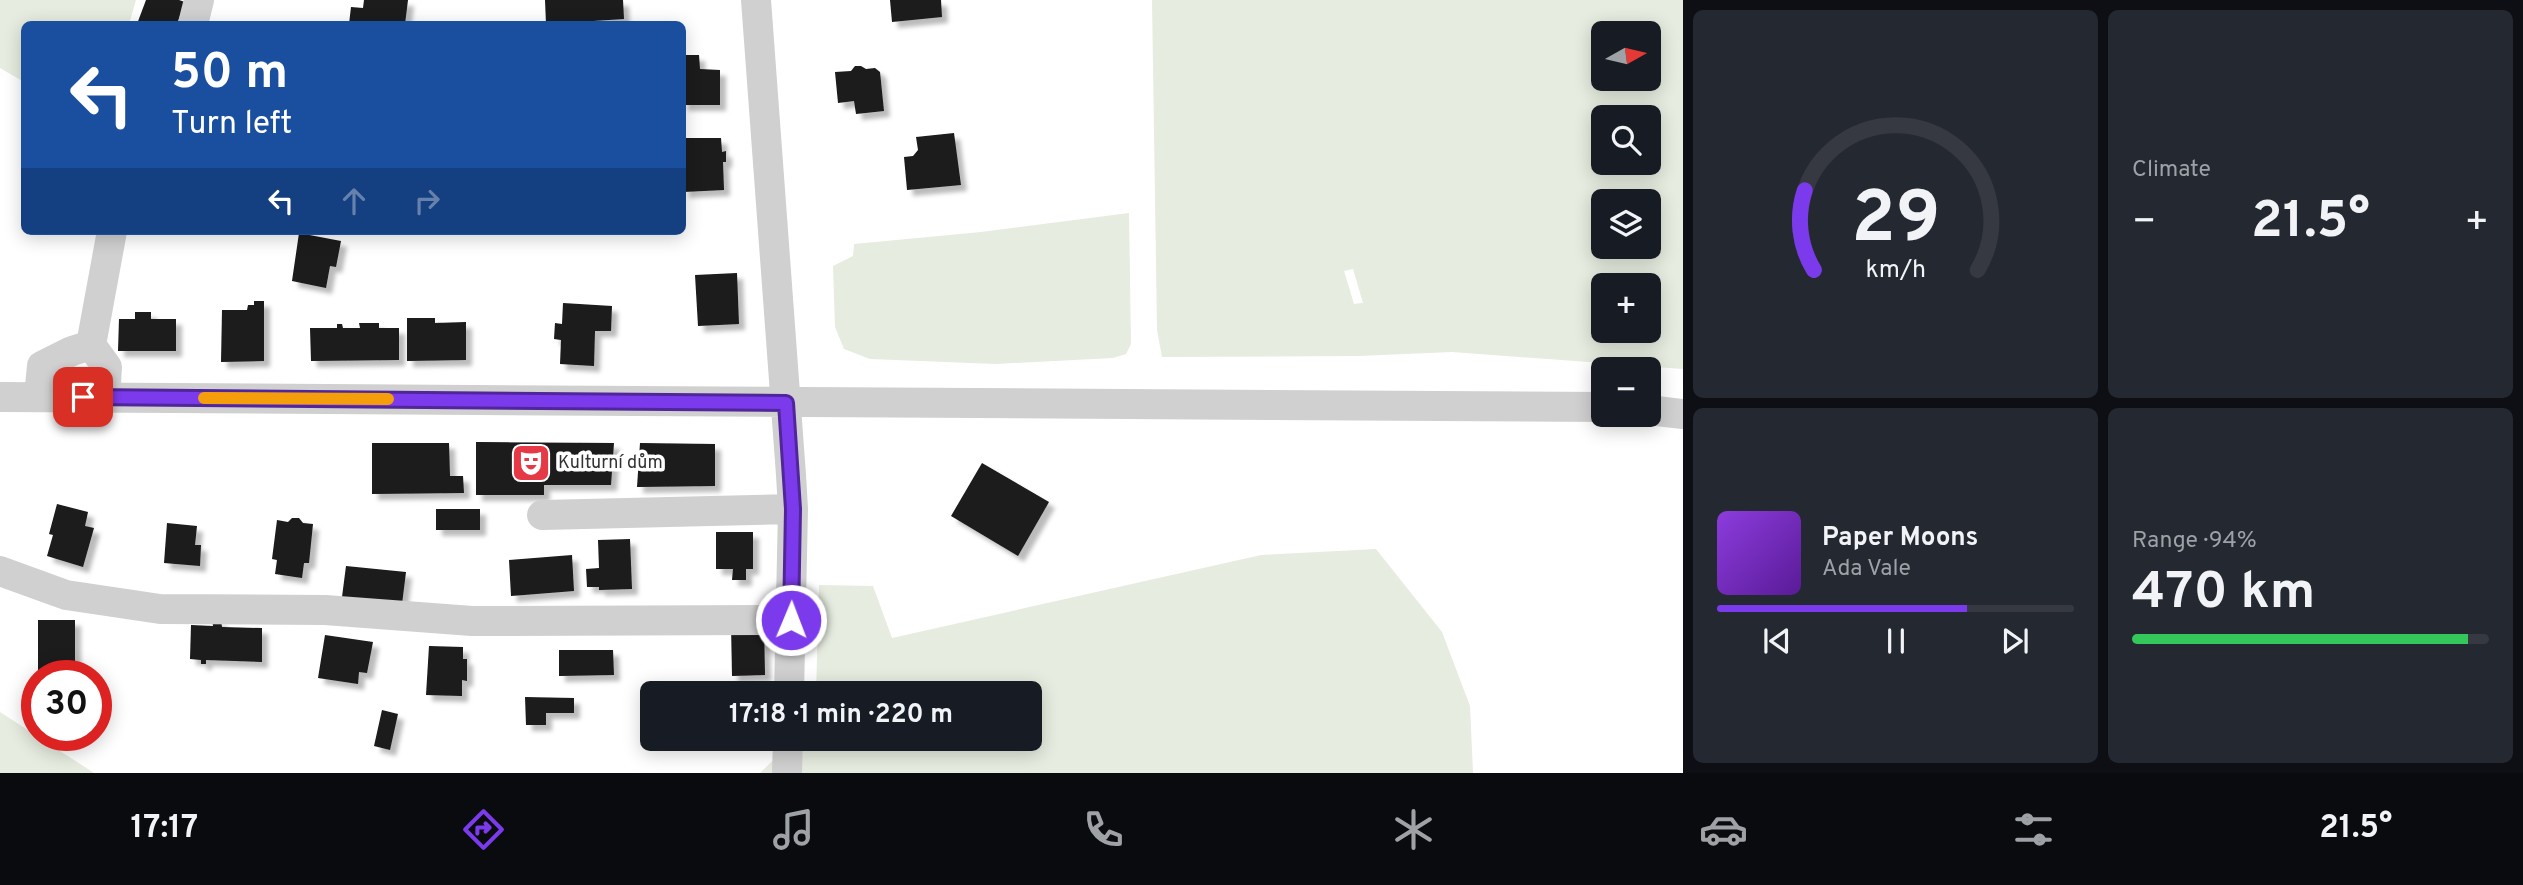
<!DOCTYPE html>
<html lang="en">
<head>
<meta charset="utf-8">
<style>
	:root { --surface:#171b24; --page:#242831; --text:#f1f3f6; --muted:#9ea1a6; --line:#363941; --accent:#7c3aed }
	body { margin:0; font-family:Overpass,sans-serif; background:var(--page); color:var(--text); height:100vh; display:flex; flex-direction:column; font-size:26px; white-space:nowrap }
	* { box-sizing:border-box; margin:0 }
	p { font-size:23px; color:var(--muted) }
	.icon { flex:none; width:38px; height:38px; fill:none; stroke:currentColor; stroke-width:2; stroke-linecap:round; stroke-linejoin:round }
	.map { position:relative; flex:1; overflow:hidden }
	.drawer { display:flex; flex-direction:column; gap:10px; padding:10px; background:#0d0f14; width:840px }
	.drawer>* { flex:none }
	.guide { position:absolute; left:21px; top:21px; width:665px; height:214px; border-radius:10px; box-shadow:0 4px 18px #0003; background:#1a4fa0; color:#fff; overflow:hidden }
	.needle { width:46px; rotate:82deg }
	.fabs { position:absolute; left:1591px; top:21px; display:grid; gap:14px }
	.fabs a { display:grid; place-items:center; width:70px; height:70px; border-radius:10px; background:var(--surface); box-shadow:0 4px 18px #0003; font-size:35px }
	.speed { position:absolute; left:21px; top:660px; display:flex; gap:14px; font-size:35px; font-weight:700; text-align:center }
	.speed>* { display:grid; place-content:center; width:91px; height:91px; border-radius:50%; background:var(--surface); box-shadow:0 4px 18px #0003; line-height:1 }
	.speed .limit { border:10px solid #d22; background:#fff; color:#111 }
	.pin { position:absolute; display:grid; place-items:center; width:60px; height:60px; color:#fff; margin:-30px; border-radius:14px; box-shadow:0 4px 10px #0006 }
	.me { position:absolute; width:77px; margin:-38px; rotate:1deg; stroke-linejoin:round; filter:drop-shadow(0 0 5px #0008) }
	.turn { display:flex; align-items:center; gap:24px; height:147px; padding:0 35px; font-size:32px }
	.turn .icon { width:91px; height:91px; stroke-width:2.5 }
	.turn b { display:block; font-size:49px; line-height:60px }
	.lanes { display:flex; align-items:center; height:66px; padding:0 35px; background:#0003; justify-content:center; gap:35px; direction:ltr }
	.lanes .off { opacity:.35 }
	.big { font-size:52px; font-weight:700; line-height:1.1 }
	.drawer .widget { flex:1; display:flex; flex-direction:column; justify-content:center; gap:10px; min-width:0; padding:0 24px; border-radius:10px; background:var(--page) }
	.drawer .dial { align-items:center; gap:0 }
	.dial svg { height:182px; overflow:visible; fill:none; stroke:var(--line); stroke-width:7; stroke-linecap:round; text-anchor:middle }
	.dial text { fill:var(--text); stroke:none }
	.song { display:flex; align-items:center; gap:21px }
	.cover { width:84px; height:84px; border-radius:10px; background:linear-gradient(135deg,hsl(270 70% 55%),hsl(270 70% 35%)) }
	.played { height:7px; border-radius:4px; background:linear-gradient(90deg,var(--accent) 70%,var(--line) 70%) }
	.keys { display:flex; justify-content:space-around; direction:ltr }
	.heat { display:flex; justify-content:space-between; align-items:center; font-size:38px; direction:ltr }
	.charge { height:10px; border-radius:5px; background:linear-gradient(90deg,#34c759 94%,var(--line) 0) }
	.drawer .tiles { flex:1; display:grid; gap:10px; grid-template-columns:repeat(2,1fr) }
	.trip { position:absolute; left:640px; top:681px; width:402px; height:70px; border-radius:10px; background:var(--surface); box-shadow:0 4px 18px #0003; font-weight:700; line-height:70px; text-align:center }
	.tab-bar { display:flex; height:112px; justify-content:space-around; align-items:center; background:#090b0e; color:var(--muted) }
	.tab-bar .icon { width:49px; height:49px }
	.tab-bar .selected { color:var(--accent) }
	.tab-bar b { font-size:32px; color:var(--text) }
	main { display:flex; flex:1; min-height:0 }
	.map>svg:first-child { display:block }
</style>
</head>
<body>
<main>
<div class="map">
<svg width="1683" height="773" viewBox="0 0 1683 773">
	<defs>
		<filter id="shadow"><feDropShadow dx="6" dy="6" stdDeviation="2" flood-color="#0004"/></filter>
	</defs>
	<rect width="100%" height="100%" fill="#fff"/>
	<!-- green -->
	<path fill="#e6ecdf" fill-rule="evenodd" d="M0 0H136L129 24H24V82L0 68Z
		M1152 0H1683V369L1452 352 1358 356 1162 357 1157 330ZM1648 33V79H1603V33ZM1648 117V163H1603V117ZM1648 201V247H1603V201ZM1353 269 1363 303H1362L1354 304 1344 271ZM1648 285V331H1603V285Z
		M1129 213 1131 344 1126 354 1113 358 996 364 870 359 844 349 835 327 833 266 853 256 854 244 981 232Z
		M1376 549 1442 632 1470 706 1473 773H760L795 739 1031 738V693H816L819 585 873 586 892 638 1261 555Z
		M0 712 94 773H0Z"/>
	<!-- building -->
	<path fill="#1a1a1a" filter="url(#shadow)" d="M146 0H179L185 2 177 24H137Z
		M364 0H408L405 24H349L351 7 363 8Z
		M545 0H623L624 19 546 24Z
		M890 0H941L942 17 892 22Z
		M682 55H699L700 69 720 70V105H682Z
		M855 66H861L866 69 875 68 880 72 884 111 856 114 854 101 838 103 835 72 851 71Z
		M954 133 961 185 907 190 904 157 913 156 918 150 916 137Z
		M684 138H721L722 152 726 151V162H723L724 190 683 192Z
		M299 233 341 241 336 267 330 266 326 288 292 281Z
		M737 273 739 324 698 326 695 275Z
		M254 301H264V361L221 362 222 310H247L248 305H254Z
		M563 303 612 306 611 331H595L594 366 560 364 561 340 554 339 555 323 562 324Z
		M135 312H151V319H176V351H118L119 319H135Z
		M407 318H435V323L466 322V360L407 361Z
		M359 323H379V328H399V360L311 361 310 328H337V324H342L343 328H360Z
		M476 442 614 443 611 485H544V495H476Z
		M372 443H449L450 476H463L464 493 372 494Z
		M640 443 715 444V486L637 487Z
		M982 463 1049 502 1018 556 951 516Z
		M57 504 88 512 85 526 94 528 83 567 47 556 53 535 49 534Z
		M436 509H480V530H436Z
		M292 518H299L303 523 313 524 309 563H304L302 578 275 574 277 560 272 559 277 520 288 522Z
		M167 523 197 526 195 545H201L200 566 164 563Z
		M716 532H753V569H746V580H732L733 569H716Z
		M630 539 632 589 599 590V587H587L586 569 599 568 598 540Z
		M572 555 574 591 511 596 509 560Z
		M346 566 406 572 402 604 342 597Z
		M38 620H75V676H38Z
		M212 620H221L222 627 262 628V662L206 660V664H201V660L190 659 191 625 213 626Z
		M764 624 765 675 732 676 731 625Z
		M325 635 373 642 367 673 359 672 358 684 318 678Z
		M429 646 463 647V659H467V681L462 680V696L426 695Z
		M559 650H613L614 675 559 676Z
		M525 697 574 698V713H546V725H526Z
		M382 710 398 714 390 750 374 746Z"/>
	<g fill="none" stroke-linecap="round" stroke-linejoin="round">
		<!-- minor -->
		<path stroke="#d0d0d0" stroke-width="30" d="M756 0 791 475 793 509 789 693
			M193 24 199 0
			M91 345 112 231
			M0 397 1603 407
			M39 397 42 366 72 351 91 345 107 367 105 397
			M1648 410 1683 414
			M542 515 793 509
			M0 571 66 595 160 609 325 610 472 621 791 620
			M787 773 788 738"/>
	</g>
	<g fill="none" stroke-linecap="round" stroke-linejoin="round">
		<!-- route casing -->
		<g stroke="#51269a" stroke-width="18">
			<path id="route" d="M83 397 786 403 793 509 791 620"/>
		</g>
		<!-- route -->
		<use href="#route" stroke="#7c3aed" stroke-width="12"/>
		<!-- slow -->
		<path stroke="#f59e0b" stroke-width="12" d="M204 398 388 399"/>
	</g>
	<!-- icons -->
	<defs>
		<g id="theatre-square" transform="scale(2.0125)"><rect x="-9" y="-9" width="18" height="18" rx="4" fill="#e63946" stroke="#fff"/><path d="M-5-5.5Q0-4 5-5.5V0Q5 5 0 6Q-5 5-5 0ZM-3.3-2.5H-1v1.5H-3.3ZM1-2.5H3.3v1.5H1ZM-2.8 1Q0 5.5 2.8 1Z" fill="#fff"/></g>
	</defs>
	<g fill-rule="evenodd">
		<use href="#theatre-square" x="531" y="463"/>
	</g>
	<g text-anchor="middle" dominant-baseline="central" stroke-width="7" stroke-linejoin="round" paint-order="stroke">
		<!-- poi labels -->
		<g font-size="18" fill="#333" stroke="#fff" text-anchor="start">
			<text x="558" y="463">Kulturní dům</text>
		</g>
	</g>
</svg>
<div class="fabs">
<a><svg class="needle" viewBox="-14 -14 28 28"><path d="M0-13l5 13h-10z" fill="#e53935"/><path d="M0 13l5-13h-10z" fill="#9ea1a6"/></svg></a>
<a><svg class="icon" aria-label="search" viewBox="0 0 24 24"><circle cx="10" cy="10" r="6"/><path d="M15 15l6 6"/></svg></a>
<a><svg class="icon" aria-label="layers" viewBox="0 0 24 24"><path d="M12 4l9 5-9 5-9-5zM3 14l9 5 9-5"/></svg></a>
<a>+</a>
<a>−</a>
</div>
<div class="speed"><div class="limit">30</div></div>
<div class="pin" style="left:83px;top:397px;background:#d93025"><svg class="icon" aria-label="arrive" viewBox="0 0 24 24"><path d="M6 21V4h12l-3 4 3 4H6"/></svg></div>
<svg class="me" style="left:791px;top:620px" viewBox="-20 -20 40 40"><circle r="17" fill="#7c3aed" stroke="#fff" stroke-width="3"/><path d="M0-11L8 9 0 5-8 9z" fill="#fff"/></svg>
<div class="trip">17:18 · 1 min · 220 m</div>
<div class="guide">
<div class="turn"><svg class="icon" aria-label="left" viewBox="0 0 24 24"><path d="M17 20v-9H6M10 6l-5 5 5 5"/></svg><div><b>50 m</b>Turn left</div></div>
<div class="lanes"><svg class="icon" aria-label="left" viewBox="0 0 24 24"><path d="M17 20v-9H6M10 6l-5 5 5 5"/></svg><svg class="icon off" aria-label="ahead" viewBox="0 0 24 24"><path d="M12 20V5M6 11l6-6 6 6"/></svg><svg class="icon off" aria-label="right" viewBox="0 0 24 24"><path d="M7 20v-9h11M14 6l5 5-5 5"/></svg></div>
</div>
</div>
<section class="drawer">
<div class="tiles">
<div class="widget dial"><svg viewBox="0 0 100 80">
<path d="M14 69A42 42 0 1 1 86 69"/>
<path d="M14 69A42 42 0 0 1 10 34" stroke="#7c3aed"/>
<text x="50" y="56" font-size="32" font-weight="700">29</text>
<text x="50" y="72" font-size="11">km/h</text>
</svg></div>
<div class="widget"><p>Climate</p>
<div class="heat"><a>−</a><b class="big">21.5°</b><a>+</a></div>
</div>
<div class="widget">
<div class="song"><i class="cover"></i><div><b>Paper Moons</b><p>Ada Vale</p></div></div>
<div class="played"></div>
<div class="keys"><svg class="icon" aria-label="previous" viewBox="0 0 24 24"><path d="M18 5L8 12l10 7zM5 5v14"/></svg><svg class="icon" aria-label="pause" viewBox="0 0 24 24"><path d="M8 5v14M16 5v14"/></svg><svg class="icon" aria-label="next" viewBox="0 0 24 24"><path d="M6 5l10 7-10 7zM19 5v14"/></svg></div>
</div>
<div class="widget"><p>Range · 94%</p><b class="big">470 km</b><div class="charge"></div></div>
</div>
</section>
</main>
<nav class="tab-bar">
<b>17:17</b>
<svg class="icon selected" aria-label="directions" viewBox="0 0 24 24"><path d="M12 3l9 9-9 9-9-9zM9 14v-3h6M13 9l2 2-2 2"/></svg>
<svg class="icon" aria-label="music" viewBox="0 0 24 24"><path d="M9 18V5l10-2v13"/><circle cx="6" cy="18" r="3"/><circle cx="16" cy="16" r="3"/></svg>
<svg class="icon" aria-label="phone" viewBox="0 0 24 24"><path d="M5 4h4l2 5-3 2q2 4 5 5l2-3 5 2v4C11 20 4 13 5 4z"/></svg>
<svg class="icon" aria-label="climate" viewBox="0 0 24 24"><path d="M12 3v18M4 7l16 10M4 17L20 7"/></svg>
<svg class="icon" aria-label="car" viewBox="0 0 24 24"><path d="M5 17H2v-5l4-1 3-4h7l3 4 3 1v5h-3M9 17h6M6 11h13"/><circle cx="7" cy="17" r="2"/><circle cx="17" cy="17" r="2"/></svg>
<svg class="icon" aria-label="filters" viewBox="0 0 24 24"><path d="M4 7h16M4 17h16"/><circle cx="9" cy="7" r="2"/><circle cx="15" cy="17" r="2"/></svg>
<b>21.5°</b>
</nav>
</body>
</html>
